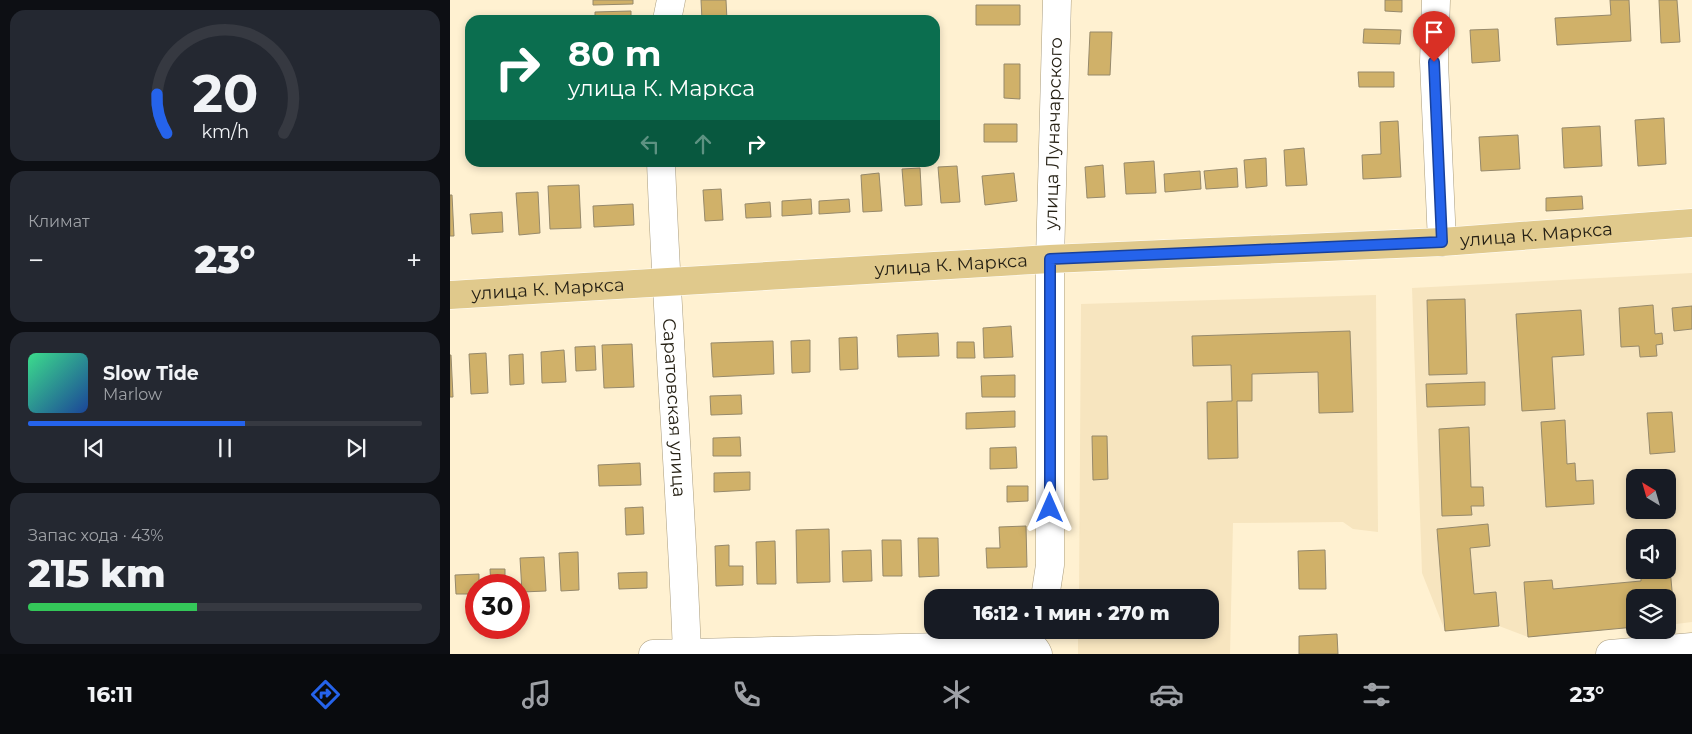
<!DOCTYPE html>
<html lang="ru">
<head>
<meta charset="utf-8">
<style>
	:root { --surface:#171b24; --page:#242831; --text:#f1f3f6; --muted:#9ea1a6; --line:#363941; --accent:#2563eb }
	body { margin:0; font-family:Montserrat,sans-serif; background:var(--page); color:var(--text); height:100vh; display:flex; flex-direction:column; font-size:19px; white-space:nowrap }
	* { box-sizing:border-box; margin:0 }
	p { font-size:16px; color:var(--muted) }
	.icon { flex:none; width:28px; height:28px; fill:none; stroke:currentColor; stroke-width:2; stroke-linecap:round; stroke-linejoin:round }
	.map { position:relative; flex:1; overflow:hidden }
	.side { display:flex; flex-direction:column; gap:10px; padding:10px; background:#0d0f14; width:450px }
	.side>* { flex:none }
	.guide { position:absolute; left:15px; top:15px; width:475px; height:152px; border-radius:15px; box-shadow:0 2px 8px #0003; background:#0b6e4f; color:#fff; overflow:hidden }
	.needle { width:32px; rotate:323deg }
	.controls { position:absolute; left:1176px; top:469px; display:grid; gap:10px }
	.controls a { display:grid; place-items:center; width:50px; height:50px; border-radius:10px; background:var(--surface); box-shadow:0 2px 8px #0003; font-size:25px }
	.speed { position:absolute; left:15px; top:574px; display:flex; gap:10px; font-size:25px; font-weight:700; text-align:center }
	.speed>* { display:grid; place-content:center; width:65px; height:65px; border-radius:50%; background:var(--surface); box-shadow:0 2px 8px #0003; line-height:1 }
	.speed .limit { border:8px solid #d22; background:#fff; color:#111 }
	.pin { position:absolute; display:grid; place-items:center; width:42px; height:42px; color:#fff; margin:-51px -21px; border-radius:50% 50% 50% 0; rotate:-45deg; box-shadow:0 0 5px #0007 }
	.pin .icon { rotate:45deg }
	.me { position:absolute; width:55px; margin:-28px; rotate:0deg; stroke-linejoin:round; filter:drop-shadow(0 0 4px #0008) }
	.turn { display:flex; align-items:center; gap:18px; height:105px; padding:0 20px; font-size:22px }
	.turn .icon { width:65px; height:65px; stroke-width:2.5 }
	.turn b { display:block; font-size:35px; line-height:42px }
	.lanes { display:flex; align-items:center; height:48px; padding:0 20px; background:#0003; justify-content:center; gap:25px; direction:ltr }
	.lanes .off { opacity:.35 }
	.big { font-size:38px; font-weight:800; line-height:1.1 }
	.side .tile { flex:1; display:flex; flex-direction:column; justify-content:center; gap:8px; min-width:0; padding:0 18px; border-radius:15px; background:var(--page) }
	.side .dial { align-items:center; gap:0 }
	.dial svg { height:130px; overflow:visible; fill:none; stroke:var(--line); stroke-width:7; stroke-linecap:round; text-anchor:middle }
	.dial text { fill:var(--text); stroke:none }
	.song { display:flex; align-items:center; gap:15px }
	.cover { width:60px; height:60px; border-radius:8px; background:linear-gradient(135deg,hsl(150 70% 55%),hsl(220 70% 35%)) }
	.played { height:5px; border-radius:2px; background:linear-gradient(90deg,var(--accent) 55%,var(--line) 55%) }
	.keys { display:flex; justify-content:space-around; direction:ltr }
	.heat { display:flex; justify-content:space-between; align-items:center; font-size:28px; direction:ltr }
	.charge { height:8px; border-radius:4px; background:linear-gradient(90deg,#34c759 43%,var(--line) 0) }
	.trip { position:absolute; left:474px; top:589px; width:295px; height:50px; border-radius:15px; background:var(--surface); box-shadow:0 2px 8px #0003; font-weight:800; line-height:50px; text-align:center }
	.tabs { display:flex; height:80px; justify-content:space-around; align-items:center; background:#090b0e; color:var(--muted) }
	.tabs .icon { width:35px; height:35px }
	.tabs .current { color:var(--accent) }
	.tabs b { font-size:22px; color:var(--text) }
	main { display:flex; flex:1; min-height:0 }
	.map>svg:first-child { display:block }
</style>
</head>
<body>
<main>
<section class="side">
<div class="tile dial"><svg viewBox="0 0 100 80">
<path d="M14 69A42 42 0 1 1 86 69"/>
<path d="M14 69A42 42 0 0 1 8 45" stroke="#2563eb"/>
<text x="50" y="56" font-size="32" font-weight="700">20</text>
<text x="50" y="72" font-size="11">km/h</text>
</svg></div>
<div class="tile"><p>Климат</p>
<div class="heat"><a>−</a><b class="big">23°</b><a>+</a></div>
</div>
<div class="tile">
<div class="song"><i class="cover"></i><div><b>Slow Tide</b><p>Marlow</p></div></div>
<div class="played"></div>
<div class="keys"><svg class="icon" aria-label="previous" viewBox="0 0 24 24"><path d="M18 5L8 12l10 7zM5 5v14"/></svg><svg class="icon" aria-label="pause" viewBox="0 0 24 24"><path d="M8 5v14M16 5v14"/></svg><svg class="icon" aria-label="next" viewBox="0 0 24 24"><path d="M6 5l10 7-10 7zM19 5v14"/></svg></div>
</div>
<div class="tile"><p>Запас хода · 43%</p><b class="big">215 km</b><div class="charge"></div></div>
</section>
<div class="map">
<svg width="1242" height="654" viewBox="0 0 1242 654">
	<rect width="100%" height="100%" fill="#fff1d1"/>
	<!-- built -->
	<path fill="#f7e5bf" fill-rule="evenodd" d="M1242 273V622L1218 625V598H1185V627L1078 637 1049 626 995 631 972 573 962 288ZM1185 478H1218V510H1185ZM1185 538H1218V570H1185Z
		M926 295 928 532 903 529 893 522 783 523 780 654H628V630H760V598L629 597 631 304Z"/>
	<!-- building -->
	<path fill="#d0b169" stroke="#96896b" d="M143 0H183V4L143 5Z
		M251 0H276L277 20H252Z
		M935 0H952V12L935 11Z
		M1160 0H1179L1181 41 1107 45 1105 18 1161 15Z
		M1209 0H1227L1230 42 1211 43Z
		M526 5H570V25H526Z
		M181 11V20H145V12Z
		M914 29 951 30 950 44 913 43Z
		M1048 29 1050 61 1022 63 1020 30Z
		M640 32H662L660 75H638Z
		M554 64H570V99L554 98Z
		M908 72H944V87H909Z
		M1214 118 1216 164 1188 166 1185 120Z
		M948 121 951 177 913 179 912 155 931 154 930 122Z
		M534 124H567V142H534Z
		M1150 126 1152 166 1114 168 1112 128Z
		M1068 135 1070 169 1031 171 1029 137Z
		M854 148 857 185 836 186 834 150Z
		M816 158 817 186 796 188 794 160Z
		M704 161 706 193 676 194 674 163Z
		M653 165 655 197 637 198 635 167Z
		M507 166 510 202 491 203 488 167Z
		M470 168 472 205 455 206 452 169Z
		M787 168 788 187 756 189 754 171Z
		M750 171 751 189 715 192 714 174Z
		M429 173 432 211 413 212 411 175Z
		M564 173 567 201 535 205 532 176Z
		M129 185 131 228 100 229 98 186Z
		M271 189 273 220 255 221 253 190Z
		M88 192 90 233 69 235 66 193Z
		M0 195H2L4 236H0Z
		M1132 196 1133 209 1096 211V198Z
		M361 199 362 214 332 216V201Z
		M399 199 400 212 369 214V201Z
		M320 202 321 217 296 218 295 204Z
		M183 204 184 225 144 227 143 206Z
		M52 212 53 232 22 234 20 214Z
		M1015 299 1017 374 979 375 977 300Z
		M1203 305 1205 334 1212 333 1213 344 1206 345 1207 356 1190 357 1189 346 1171 347 1169 308Z
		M1242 306V329L1224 331 1222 308Z
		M1131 310 1134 355 1102 357 1105 409 1072 411 1066 314Z
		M561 326 563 357 534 358 533 328Z
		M900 331 903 412 869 413 868 372 802 374V401H787L788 458 758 459 757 402 782 401 781 365 743 366 742 336Z
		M488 333 489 356 448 357 447 335Z
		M407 337 408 369 390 370 389 338Z
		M360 340V372L342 373 341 341Z
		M323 341 324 374 263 377 261 343Z
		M507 342H524L525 358H507Z
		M182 344 184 387 154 388 152 345Z
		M145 346 146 370 126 371 125 347Z
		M114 350 116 382 92 383 91 352Z
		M36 353 38 393 21 394 19 354Z
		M73 354 74 384 60 385 59 355Z
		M0 355H1L3 397H0Z
		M565 375V397H532L531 376Z
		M1035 382V405L977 407 976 384Z
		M291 395 292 414 261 415 260 396Z
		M565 411V427L516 429V413Z
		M1222 412 1225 452 1200 454 1197 413Z
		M1115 420 1117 464 1125 463 1126 481 1143 480 1144 504 1096 507 1091 422Z
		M1019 427 1021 487H1033L1034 506H1021L1022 515 992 516 989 429Z
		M642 436H657L658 479 643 480Z
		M290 437 291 456H263V438Z
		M566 447 567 468 540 469V448Z
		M190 463 191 485 149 486 148 465Z
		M300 472V490L264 492V473Z
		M557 486H578V501L557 502Z
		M193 507 194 534 176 535 175 508Z
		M1038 524 1040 546 1020 548 1024 594 1046 592 1049 626 995 631 987 529Z
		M576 526 577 567 537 568 536 548H550L549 527Z
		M379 529 380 582 347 583 346 530Z
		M468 538H488L489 576 469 577Z
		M432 540H451L452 576H433Z
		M325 541 326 584H307L306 542Z
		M279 545V566H293V585L266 586 265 546Z
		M421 550 422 581 393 582 392 551Z
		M875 550 876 589H849L848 551Z
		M128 552 129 590 111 591 109 553Z
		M94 557 96 591 72 592 70 558Z
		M1220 568 1225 624 1218 625V598H1185V627L1078 637 1074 582 1102 580 1103 589 1191 581V571L1218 570Z
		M40 569H55V585H41Z
		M197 572V588L169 589 168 573Z
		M29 574V585H26V594H6L5 575Z
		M887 634 888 654H849V636Z"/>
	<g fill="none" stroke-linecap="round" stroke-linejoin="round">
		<!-- minor casing -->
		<g stroke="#aa9d7f" stroke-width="29">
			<g id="minor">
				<path d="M986 0 984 62 992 242"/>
				<path d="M217 20 221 0"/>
				<path id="s1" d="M211 162C217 326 231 490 237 654"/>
				<path id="s2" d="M595 598 600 565V259L607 0"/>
				<path d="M203 654 493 647 586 650 588 654"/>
				<path d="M1160 654 1242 647"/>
			</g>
		</g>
		<!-- major casing -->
		<g stroke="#fff" stroke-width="29">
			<g id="major">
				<path id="s3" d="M0 295 600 259 992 242 1242 223"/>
			</g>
		</g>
		<!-- minor -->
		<use href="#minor" stroke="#fff" stroke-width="28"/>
		<!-- major -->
		<use href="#major" stroke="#e0c98c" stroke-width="28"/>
	</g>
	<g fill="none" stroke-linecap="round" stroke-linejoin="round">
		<!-- route casing -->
		<g stroke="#184099" stroke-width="12">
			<path id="route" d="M600 508V259L992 242 984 62"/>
		</g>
		<!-- route -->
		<use href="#route" stroke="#2563eb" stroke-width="9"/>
	</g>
	<g text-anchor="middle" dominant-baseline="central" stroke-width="4" stroke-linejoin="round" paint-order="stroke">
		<!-- street labels -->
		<g font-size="18" fill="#262115" stroke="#fff">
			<text stroke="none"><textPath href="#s2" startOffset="465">улица Луначарского</textPath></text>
			<text stroke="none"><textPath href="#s3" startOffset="1088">улица К. Маркса</textPath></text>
			<text stroke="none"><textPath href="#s3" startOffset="502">улица К. Маркса</textPath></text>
			<text stroke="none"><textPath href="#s3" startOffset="98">улица К. Маркса</textPath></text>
			<text stroke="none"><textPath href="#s1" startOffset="246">Саратовская улица</textPath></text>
		</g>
	</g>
</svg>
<div class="controls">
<a><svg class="needle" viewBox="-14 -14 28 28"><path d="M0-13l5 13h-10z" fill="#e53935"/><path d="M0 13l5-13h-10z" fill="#9ea1a6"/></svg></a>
<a><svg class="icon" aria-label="sound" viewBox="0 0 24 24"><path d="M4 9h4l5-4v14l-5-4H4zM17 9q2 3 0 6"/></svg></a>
<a><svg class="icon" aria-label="layers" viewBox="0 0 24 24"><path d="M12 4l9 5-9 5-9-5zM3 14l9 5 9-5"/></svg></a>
</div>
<div class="speed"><div class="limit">30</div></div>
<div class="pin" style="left:984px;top:62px;background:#d93025"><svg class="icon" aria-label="arrive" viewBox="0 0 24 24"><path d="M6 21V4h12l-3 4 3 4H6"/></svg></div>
<svg class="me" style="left:600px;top:508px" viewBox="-20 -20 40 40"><path d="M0-17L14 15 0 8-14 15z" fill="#2563eb" stroke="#fff" stroke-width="4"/></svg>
<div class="trip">16:12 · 1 мин · 270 m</div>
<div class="guide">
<div class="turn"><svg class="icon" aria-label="right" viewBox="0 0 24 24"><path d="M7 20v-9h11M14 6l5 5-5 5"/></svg><div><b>80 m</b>улица К. Маркса</div></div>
<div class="lanes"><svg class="icon off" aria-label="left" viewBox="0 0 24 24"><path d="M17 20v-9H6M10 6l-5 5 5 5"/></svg><svg class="icon off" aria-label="ahead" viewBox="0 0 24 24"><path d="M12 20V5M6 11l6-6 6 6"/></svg><svg class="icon" aria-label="right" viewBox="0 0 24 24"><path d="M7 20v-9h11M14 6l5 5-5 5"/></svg></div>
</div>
</div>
</main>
<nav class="tabs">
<b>16:11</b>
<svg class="icon current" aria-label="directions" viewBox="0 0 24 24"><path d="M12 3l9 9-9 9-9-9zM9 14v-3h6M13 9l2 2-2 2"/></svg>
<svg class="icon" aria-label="music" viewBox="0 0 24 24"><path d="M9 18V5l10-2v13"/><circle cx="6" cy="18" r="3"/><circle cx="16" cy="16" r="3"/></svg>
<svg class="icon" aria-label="phone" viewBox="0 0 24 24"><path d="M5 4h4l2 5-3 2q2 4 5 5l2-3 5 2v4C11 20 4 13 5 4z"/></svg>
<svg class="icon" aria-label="climate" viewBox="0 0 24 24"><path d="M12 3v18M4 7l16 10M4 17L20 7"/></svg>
<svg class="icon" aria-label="car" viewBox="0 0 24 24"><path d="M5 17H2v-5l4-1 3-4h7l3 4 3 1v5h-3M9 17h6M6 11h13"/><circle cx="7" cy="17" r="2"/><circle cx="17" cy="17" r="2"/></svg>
<svg class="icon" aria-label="filters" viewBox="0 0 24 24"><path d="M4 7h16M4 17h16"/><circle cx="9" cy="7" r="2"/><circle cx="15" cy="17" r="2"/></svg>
<b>23°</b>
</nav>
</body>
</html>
